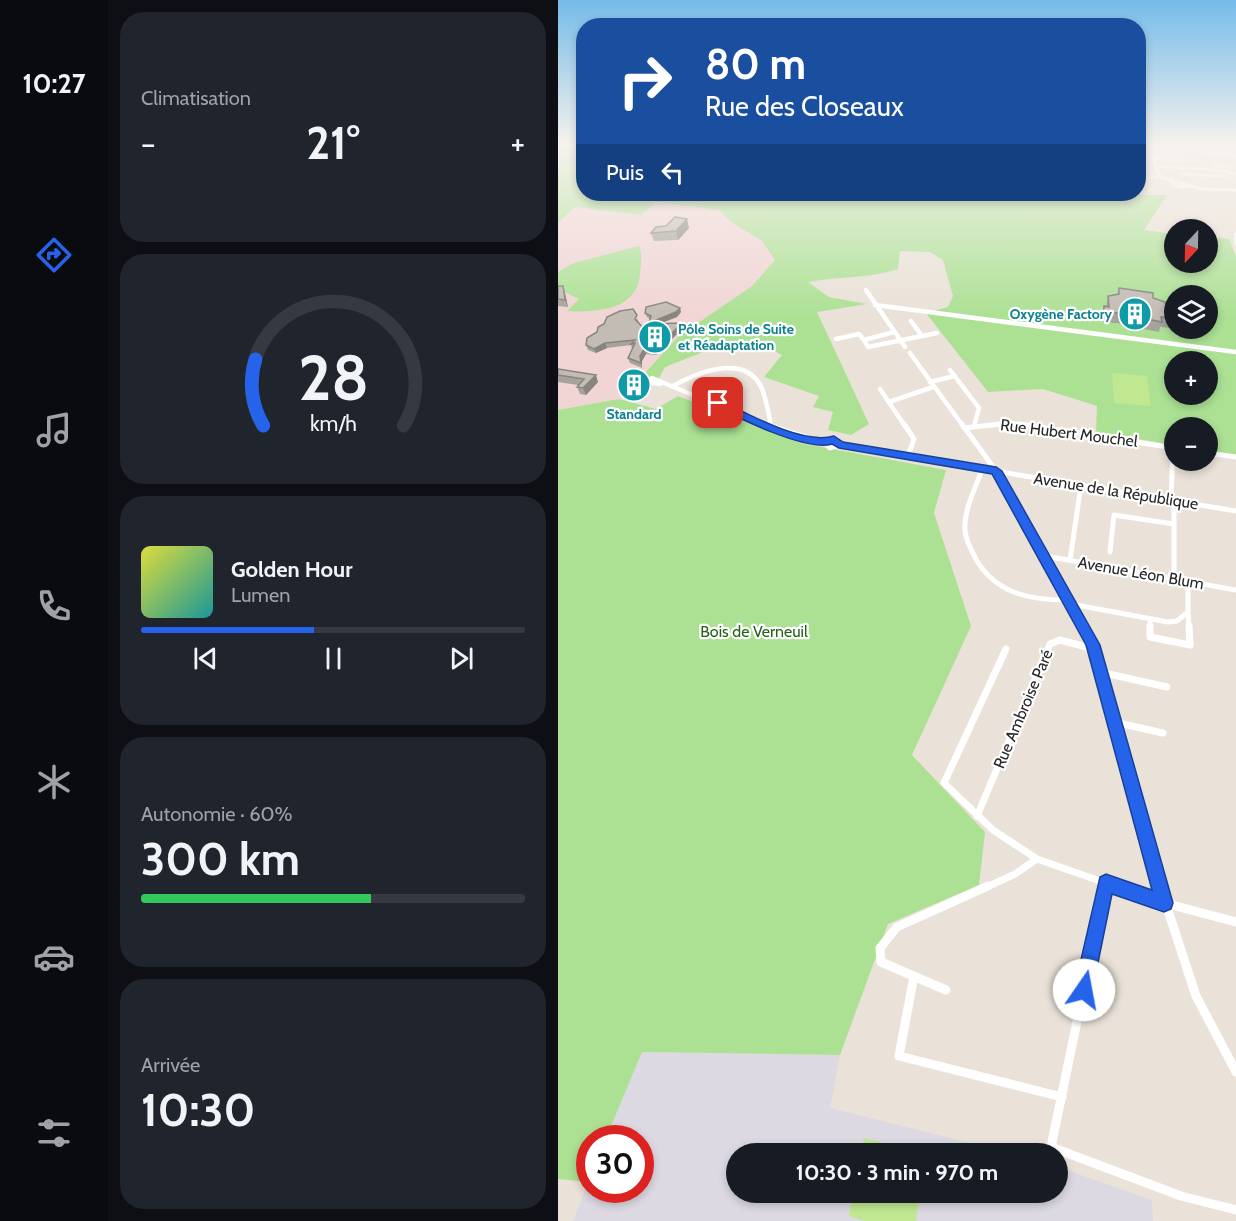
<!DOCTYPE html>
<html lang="fr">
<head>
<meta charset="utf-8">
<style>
	:root { --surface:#171b24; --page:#20242c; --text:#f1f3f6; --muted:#9ea1a6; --line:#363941; --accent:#2563eb }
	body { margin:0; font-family:Cabin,sans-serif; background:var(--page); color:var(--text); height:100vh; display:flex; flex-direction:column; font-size:22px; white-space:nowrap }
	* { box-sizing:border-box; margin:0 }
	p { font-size:20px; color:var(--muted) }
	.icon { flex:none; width:33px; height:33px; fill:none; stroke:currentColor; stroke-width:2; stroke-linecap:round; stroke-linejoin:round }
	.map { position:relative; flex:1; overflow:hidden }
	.sheet { display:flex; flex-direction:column; gap:12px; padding:12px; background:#0d0f14; width:450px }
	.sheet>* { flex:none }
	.top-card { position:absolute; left:18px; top:18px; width:570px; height:183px; border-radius:24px; box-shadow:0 3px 9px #0003; background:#1a4fa0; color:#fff; overflow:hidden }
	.needle { width:39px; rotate:202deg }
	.tools { position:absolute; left:606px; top:219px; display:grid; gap:12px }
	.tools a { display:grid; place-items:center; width:54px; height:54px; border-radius:50%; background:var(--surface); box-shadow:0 3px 9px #0003; font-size:30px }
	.speed { position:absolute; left:18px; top:1125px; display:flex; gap:12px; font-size:30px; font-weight:700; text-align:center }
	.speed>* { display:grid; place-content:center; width:78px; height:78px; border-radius:50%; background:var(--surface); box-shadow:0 3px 9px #0003; line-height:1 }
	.speed .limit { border:9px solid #d22; background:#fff; color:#111 }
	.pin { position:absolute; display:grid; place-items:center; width:51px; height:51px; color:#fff; margin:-26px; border-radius:12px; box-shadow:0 3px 9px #0006 }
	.me { position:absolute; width:66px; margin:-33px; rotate:12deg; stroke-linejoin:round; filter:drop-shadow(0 0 4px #0008) }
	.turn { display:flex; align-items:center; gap:21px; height:126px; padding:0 30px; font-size:27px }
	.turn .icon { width:78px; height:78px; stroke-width:2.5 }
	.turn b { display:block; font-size:42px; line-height:51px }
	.then { display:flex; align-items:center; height:57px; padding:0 30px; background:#0003; gap:12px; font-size:22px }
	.big { font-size:45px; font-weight:700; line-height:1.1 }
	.sheet .tile { flex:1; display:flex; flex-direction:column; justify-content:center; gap:9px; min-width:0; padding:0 21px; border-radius:24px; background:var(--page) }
	.sheet .dial { align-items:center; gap:0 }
	.dial svg { height:156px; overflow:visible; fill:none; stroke:var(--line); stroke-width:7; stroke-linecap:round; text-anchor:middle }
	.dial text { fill:var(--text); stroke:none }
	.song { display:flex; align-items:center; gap:18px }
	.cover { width:72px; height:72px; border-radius:9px; background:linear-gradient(135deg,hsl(60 70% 55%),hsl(180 70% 35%)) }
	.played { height:6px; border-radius:3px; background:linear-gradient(90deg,var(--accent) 45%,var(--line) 45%) }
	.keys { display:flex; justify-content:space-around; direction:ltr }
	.heat { display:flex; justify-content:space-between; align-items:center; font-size:33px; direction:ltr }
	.charge { height:9px; border-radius:4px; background:linear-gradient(90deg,#34c759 60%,var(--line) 0) }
	.trip { position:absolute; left:168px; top:1143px; width:342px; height:60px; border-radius:30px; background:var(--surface); box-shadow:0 3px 9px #0003; font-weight:700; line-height:60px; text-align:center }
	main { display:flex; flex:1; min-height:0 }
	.tab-bar { display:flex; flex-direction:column; width:108px; justify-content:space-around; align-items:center; background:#090b0e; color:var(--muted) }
	.tab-bar .icon { width:42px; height:42px }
	.tab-bar .selected { color:var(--accent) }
	.tab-bar b { font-size:27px; color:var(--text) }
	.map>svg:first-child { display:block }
</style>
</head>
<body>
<main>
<nav class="tab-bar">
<b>10:27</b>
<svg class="icon selected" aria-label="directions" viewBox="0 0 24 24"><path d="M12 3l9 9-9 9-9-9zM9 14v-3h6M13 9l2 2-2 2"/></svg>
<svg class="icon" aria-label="music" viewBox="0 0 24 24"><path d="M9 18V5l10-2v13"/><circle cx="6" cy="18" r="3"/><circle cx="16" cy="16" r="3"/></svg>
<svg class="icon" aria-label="phone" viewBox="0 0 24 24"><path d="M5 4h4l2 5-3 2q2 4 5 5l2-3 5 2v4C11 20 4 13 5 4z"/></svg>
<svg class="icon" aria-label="climate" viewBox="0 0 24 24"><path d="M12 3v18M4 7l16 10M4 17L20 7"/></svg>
<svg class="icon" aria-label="car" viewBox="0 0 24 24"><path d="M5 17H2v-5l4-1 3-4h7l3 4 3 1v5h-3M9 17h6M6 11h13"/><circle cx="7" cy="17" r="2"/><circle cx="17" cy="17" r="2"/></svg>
<svg class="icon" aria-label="filters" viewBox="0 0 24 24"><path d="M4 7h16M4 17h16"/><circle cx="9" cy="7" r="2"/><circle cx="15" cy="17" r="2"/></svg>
</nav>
<section class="sheet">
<div class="tile"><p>Climatisation</p>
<div class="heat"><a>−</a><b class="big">21°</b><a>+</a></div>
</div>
<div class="tile dial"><svg viewBox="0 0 100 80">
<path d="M14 69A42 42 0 1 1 86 69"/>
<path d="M14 69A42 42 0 0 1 10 35" stroke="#2563eb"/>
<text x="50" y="56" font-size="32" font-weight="700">28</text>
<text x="50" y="72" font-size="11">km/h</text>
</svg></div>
<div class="tile">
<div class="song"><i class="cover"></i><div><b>Golden Hour</b><p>Lumen</p></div></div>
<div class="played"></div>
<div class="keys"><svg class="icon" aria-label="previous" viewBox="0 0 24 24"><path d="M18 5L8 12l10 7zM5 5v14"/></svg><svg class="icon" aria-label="pause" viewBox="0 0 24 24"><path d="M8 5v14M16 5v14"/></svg><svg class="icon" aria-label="next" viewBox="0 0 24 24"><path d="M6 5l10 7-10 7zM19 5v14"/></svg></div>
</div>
<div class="tile"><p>Autonomie · 60%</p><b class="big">300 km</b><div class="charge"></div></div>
<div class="tile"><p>Arrivée</p><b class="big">10:30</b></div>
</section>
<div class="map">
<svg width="678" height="1221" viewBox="0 0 678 1221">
	<rect width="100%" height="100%" fill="#eae2d8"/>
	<!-- industrial -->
	<path fill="#dcd9e2" d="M83 1052 282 1055 272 1108 452 1153 178 1154V1192H500V1167L594 1200 595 1221H15L31 1180 32 1190H82V1138H48Z"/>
	<!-- medical -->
	<path fill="#f1d5d5" d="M99 202 161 210 173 222 204 241 217 260 194 286 121 336 61 399 0 410V223L17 207 83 215Z"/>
	<!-- green -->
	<path fill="#ace194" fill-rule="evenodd" d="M0 145H25L26 194 609 195 586 230 616 234V262H650V237L671 239 678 256V455L650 451V428H616V445L538 432 539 406 485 389 430 392 368 313 390 307 395 296 385 260 372 252 342 251 340 269C311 279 279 276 250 282L271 297 309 304 259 312 311 424 293 435 270 430 275 412 255 407 261 396 206 377 224 355 206 346 171 342 107 367 101 378 84 376 121 336 194 286 217 260 204 241 173 222 161 210 99 202 83 215 17 207 0 223ZM616 296H650V328H616ZM616 362H650V394H616Z
		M81 246C85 257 83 262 82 273 80 311 38 312 9 311L21 299 6 292 0 294V272L16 263Z
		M120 396 242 443 388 470 376 513 413 626 354 755 427 832 421 885 330 924 282 1055 84 1052 48 1138H32L31 1182 0 1179V410L61 399 98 409Z"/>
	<!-- pitch -->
	<path fill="#c0e890" d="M554 373 589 376 593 406 556 403Z
		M306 1138 367 1153H303Z
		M295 1193H362L358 1221H307L291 1216Z"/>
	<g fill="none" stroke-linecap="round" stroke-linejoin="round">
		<!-- minor-far4 -->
		<path stroke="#fff" stroke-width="3" d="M660 145 665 155
			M665 145 678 146
			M580 156 599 157
			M678 156 617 148 596 159 601 175 606 178 644 189 678 190
			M596 159 626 161 624 156
			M598 166 660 170 678 174
			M657 166H671
			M630 173 625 174 667 176
			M614 180 616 186 628 187
			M585 188 582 177H603
			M678 234V244"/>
		<!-- minor-far3 -->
		<path stroke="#fff" stroke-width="4.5" d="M308 290 347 347
			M317 305 678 352
			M353 321 364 336
			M278 339 301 334 306 340 336 332
			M306 340 310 347 379 333
			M352 353 405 426
			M392 370 421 408 416 426
			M94 378 210 426
			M91 382 102 384
			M372 382 397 376
			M115 386C146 369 196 351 207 398 209 408 213 416 212 426
			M322 389 347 426
			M331 402 375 387
			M428 426 453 423 470 426"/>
		<!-- minor-far2 -->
		<path stroke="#fff" stroke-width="5" d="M206 424 267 443 276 439 281 445
			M346 424 356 439 350 456
			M404 424 438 471 528 628
			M461 424 616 448
			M212 428V424
			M406 428 442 424
			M267 443 272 448 281 445 678 511
			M650 453 678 457
			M424 469C418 488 405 510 407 531 408 541 414 552 419 561 440 595 474 600 511 600
			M613 500 615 447
			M616 500V579
			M552 552 556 515 616 524
			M487 556 678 590
			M512 560 523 485
			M513 604 610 622 619 621 630 612V581
			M630 612 631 628
			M592 619V628"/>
		<!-- minor-far1 -->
		<path stroke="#fff" stroke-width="7" d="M527 626 535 645 603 888
			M592 626V637L632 645 631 626
			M448 649 386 783 435 830 479 859 562 888
			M542 672 609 687
			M556 722 605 733
			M419 816 492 644 502 640 536 649
			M427 888 457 874 479 859
			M547 888 548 883"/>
		<!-- minor -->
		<path stroke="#fff" stroke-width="9" d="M547 886 493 1147 623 1196 678 1210
			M557 886 606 903 678 922
			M602 886 638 996 678 1072
			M356 976 341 1056 504 1097
			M388 990 323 962 322 948 339 927 430 886"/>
	</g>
	<!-- wall -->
	<path fill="#a7a29c" d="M131 228 120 240 96 241 93 233Z
		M0 286H5L7 293 10 307 0 306Z
		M561 288 595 298 609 311 616 313V328H632L631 332 617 333 616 328 602 327 601 332 586 329 585 325 544 322V316L546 306 548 307 550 296 559 294Z
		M123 312 119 317 103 323H124L125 328 98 355 88 354 84 361V368L72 363 70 358 74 349 73 345 49 348 38 353 30 350 28 345 39 332 80 319V322L91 334 92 319 89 317 87 313Z
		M0 369 40 382 28 395 22 394 19 387 20 385 0 382Z"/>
	<!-- shaded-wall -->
	<path fill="#88847f" d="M129 219 131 228 120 240 118 231Z
		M5 286 7 293 10 307 7 300Z
		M122 308 123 312 119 317 93 327 91 323Z
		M124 323 125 328 98 355 96 351Z
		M47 343 49 348 38 353 36 349Z
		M86 349 88 354 84 361V368L82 356Z
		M38 375 40 382 28 395 25 388Z"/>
	<!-- building -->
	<path fill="#c2bcb5" stroke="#88847f" stroke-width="1.5" d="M117 217 129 219 118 231 93 233 98 227 108 226Z
		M0 286H5L7 300 0 299Z
		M561 288 595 293V298L607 302 609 311 616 313V318L603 317 604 322 589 319 588 315 546 312V306L551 307 550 296 561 294Z
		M108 302 122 308 118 312 91 323 93 316 87 313 88 307Z
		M75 309 79 315 77 319 91 334V324L124 323 96 351 86 349 82 356 83 363 70 358 77 343 73 344 77 340 47 343 36 349 28 345 29 338 39 332 40 327 46 324 49 317 62 311Z
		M0 369 38 375 25 388 19 387 26 379 0 375Z"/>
	<!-- sky -->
	<linearGradient id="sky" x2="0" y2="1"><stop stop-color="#75bbea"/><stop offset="0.46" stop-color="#f6f2ed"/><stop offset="1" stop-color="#f6f2ed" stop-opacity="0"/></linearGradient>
	<rect width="678" height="316" fill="url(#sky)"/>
	<!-- route -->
	<path fill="#2563eb" stroke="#184099" stroke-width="1.5" d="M156 401H164C192 415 245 445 276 436L285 442 438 467 444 471 542 645 615 903 613 909 606 912 554 894 533 997 526 1000 519 997 516 990 542 877 548 874 594 890 528 645 434 474 281 448 274 444C249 452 180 418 156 405Z"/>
	<!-- icons -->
	<defs>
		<g id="building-disc" transform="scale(1.725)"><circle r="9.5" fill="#0f9aa8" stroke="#fff"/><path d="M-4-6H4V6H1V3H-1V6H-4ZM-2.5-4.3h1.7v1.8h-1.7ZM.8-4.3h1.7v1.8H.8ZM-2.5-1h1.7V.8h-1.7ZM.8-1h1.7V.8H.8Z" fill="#fff"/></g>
	</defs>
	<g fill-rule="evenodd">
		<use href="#building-disc" x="577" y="314"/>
		<use href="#building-disc" x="97" y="337"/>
		<use href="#building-disc" x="76" y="385"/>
	</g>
	<g text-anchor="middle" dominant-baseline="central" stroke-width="4.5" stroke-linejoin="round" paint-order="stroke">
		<!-- far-culture labels -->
		<g font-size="14" font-weight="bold" fill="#0d838f" stroke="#fff" text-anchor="end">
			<text x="554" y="314">Oxygène Factory</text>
			<text x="120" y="329" text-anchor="start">Pôle Soins de Suite<tspan x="120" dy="16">et Réadaptation</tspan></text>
			<text x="76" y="414" text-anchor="middle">Standard</text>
		</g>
		<!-- street labels -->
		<g font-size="16" fill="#272727" stroke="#fff">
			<text transform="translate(511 433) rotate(7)">Rue Hubert Mouchel</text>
			<text transform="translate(558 491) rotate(9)">Avenue de la République</text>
			<text transform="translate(583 573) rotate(10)">Avenue Léon Blum</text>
			<text transform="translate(465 709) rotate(-67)">Rue Ambroise Paré</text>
		</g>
		<!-- park labels -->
		<g font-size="16" fill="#266119" stroke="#fff">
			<text x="196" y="631">Bois de Verneuil</text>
		</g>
	</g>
</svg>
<div class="tools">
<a><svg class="needle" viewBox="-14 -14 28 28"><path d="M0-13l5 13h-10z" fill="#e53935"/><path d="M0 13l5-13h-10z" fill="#9ea1a6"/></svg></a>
<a><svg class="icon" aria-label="layers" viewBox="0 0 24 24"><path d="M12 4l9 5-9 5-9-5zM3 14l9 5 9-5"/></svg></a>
<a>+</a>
<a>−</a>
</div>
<div class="speed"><div class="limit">30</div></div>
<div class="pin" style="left:160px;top:403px;background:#d93025"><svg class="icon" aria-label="arrive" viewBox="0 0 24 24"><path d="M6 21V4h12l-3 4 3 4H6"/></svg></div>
<svg class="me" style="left:526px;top:990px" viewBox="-20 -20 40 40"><circle r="19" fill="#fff"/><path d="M0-13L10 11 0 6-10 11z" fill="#2563eb"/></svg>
<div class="trip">10:30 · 3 min · 970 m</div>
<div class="top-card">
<div class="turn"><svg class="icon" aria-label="right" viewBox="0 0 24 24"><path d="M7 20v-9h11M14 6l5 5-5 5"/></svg><div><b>80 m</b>Rue des Closeaux</div></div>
<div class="then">Puis<svg class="icon" aria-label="left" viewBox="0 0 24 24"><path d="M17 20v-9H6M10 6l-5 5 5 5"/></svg></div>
</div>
</div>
</main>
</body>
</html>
